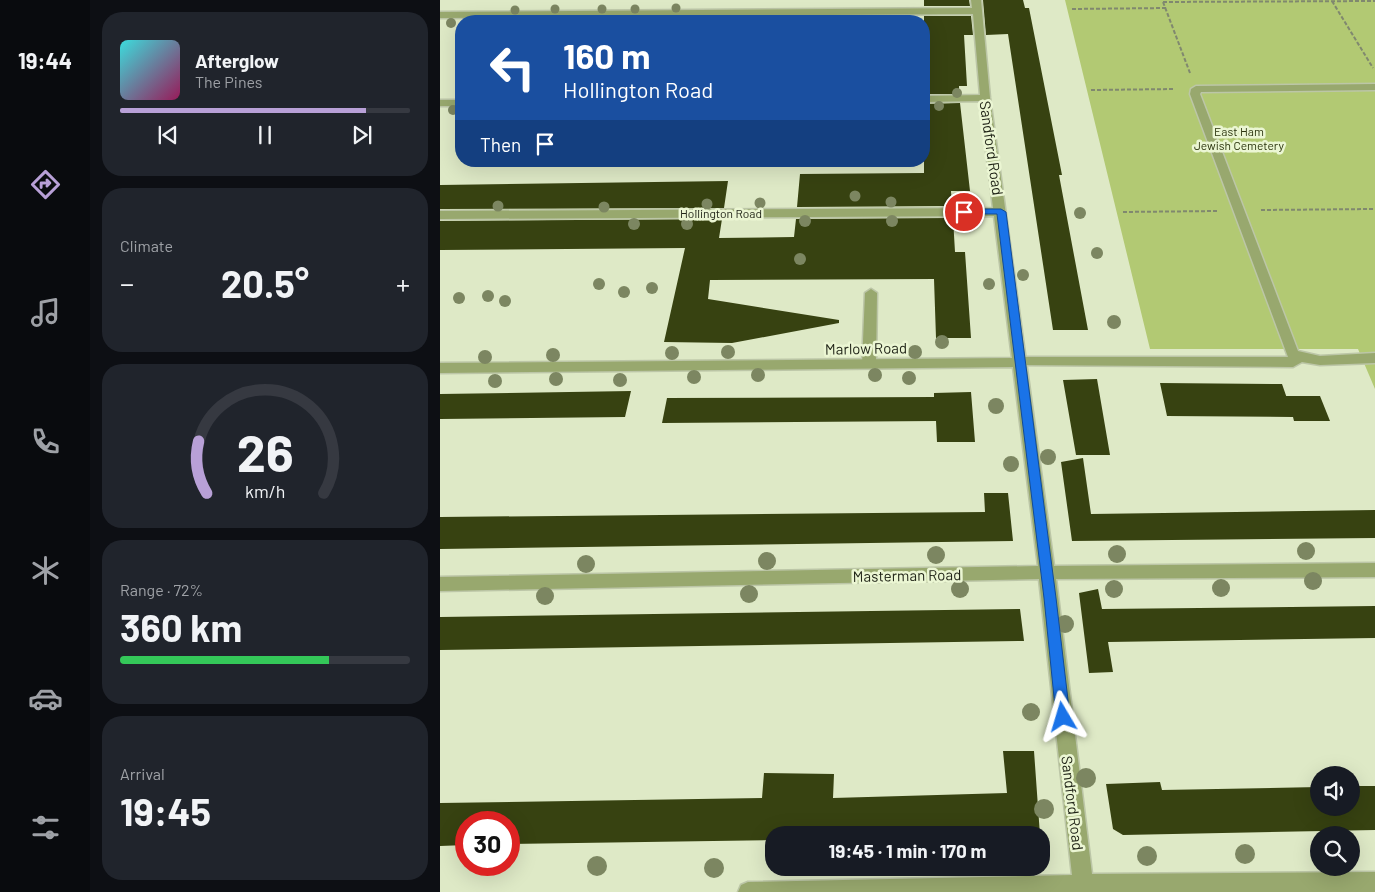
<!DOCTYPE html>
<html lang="en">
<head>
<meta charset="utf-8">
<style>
	:root { --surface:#171b24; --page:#20242c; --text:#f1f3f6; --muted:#9ea1a6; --line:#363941; --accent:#b8a0d7 }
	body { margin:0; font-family:Barlow,sans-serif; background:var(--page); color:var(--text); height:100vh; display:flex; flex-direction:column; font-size:19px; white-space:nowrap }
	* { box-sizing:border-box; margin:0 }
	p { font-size:16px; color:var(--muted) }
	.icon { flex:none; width:28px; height:28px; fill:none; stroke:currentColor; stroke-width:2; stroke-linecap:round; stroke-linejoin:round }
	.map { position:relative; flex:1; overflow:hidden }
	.drawer { display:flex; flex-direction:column; gap:12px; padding:12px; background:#0d0f14; width:350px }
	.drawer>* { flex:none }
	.guide { position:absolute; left:15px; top:15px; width:475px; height:152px; border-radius:20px; box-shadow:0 5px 20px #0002; background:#1a4fa0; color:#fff; overflow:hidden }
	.tools { position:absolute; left:870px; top:766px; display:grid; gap:10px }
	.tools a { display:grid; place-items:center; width:50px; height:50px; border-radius:50%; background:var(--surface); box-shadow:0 5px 20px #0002; font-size:25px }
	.speed { position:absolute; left:15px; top:811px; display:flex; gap:10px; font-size:25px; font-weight:700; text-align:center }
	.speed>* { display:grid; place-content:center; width:65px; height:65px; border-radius:50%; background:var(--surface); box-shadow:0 5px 20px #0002; line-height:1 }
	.speed .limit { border:8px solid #d22; background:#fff; color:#111 }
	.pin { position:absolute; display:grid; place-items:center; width:42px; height:42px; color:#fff; margin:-21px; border:2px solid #fff; border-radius:50%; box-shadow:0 1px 5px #0007 }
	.me { position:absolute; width:55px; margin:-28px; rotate:353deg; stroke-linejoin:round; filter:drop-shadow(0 0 4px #0008) }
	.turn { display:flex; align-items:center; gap:18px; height:105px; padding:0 25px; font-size:22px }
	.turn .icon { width:65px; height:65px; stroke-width:2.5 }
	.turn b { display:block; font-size:35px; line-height:42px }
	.then { display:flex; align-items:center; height:48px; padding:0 25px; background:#0003; gap:10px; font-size:19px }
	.big { font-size:38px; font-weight:700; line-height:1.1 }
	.drawer .tile { flex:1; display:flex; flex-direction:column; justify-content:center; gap:8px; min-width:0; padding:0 18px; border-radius:20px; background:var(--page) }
	.drawer .dial { align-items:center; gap:0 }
	.dial svg { height:130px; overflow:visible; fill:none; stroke:var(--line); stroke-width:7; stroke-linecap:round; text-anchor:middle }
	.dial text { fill:var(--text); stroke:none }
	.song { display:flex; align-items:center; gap:15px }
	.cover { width:60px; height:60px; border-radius:8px; background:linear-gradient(135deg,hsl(180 70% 55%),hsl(330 70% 35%)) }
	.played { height:5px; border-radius:2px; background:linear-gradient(90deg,var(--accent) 85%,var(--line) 85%) }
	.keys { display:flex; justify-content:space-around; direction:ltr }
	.heat { display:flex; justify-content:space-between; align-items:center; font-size:28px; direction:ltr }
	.charge { height:8px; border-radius:4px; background:linear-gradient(90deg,#34c759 72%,var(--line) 0) }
	.trip { position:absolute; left:325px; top:826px; width:285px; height:50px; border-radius:20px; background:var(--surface); box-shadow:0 5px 20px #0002; font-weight:700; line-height:50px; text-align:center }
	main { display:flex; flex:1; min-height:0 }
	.menu { display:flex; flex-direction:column; width:90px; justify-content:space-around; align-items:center; background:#090b0e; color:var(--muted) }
	.menu .icon { width:35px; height:35px }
	.menu .current { color:var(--accent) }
	.menu b { font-size:22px; color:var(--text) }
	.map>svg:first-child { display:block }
</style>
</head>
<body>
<main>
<nav class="menu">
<b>19:44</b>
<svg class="icon current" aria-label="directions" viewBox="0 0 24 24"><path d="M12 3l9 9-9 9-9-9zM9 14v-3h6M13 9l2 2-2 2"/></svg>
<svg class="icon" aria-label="music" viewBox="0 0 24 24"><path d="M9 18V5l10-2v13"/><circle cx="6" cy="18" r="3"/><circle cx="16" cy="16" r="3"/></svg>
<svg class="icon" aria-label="phone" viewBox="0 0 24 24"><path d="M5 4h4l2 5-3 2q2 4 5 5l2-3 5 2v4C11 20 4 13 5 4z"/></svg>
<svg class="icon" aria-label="climate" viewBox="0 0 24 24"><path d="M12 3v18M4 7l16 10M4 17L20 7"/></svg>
<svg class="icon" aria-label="car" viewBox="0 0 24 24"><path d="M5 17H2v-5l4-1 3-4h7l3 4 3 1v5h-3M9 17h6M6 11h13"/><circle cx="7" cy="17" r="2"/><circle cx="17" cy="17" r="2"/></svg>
<svg class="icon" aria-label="filters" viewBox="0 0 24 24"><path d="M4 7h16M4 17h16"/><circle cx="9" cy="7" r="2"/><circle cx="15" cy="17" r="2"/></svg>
</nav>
<section class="drawer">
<div class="tile">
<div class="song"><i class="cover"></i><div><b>Afterglow</b><p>The Pines</p></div></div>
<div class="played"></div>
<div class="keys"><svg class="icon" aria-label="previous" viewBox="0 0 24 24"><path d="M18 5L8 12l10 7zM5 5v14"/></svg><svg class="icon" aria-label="pause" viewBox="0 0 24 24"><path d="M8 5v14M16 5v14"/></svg><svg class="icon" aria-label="next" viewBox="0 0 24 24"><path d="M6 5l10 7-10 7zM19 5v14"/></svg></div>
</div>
<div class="tile"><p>Climate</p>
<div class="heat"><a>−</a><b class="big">20.5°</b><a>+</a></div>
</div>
<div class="tile dial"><svg viewBox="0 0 100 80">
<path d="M14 69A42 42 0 1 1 86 69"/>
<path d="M14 69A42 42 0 0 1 9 37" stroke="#b8a0d7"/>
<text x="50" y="56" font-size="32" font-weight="700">26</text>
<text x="50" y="72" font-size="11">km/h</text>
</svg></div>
<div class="tile"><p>Range · 72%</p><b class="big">360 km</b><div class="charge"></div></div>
<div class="tile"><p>Arrival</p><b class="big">19:45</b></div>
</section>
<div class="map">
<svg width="935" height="892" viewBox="0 0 935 892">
	<rect width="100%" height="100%" fill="#dee9c6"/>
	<!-- green -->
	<path fill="#b2c973" d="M625 0H935V389L918 349H710Z"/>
	<!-- building -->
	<path fill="#374211" d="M484 0H529L530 6H484Z
		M543 0H583L585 8H589L622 175H619L648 330H613L568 34 546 35Z
		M484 16H531L533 35H524L527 86H519V94H484Z
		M520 103 530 191H511L512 206 357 207 360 174 484 173V104Z
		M288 181 284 208 0 209V185Z
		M513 218 515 252H525L531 338H496L494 279 270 280 268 299 399 320V323L292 343 224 342 245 248 0 250V221L282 219 279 238 354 237 356 219Z
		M657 379 670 455H636L623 380Z
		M720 383 842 384 850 407 846 396H880L890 421H854L853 417 727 416Z
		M191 391 185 417 0 419V394Z
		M531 392 535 442H497L496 421 222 423 227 398 494 397V393Z
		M643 458 651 514 935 510V538L632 541 621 462Z
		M544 493H568L573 541 0 549V517L545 512Z
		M658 589 662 609 935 606V638L668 642 673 672 649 673 639 593Z
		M580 609 584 641 0 650V617Z
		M563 751H594L600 835H334V840L69 844V822H26V845L0 846V803L322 798 324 773 394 774 393 798 567 793Z
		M720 782 722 790 879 787V808H911V786H935V830L683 835 673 829 666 784Z"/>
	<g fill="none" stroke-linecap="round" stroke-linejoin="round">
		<!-- lane casing -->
		<g stroke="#bcc6a7" stroke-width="3">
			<path id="lane" d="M935 84V90L761 92 760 94 858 351 880 356 935 353V363L880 365 862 362 853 367 574 365 572 362 574 359 579 357H848L750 94 751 89 756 86Z
				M431 289 437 293 436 365 434 368H424L422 365 425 293Z"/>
		</g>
		<!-- street casing -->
		<g stroke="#bcc6a7" stroke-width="3">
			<path id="street" d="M531 0H541L550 98 614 566 935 563V577L616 579 652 874 935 872V892H298L301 885 308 882 632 875 599 579 0 591V577L598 566 573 367 0 373V363L572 358 554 216 0 219V211L553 208 540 101 484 102V96L540 95 533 14 0 18V12L532 8Z
				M0 100H21V106H0Z"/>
		</g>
		<!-- path -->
		<path stroke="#80886f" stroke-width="2" stroke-dasharray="4 2" stroke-linecap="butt" d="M892 1 933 68
			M723 2 935 1
			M723 2 750 73
			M632 9 726 8
			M651 90 735 89
			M821 210 935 209
			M683 212 777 211"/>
		<!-- lane -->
		<use href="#lane" fill="#98a86e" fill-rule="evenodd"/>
		<!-- street -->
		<use href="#street" fill="#98a86e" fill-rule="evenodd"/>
	</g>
	<!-- trees -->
	<g fill="#7c8661">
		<circle cx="236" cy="8" r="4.5"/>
		<circle cx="115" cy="9" r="4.5"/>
		<circle cx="162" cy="9" r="4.5"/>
		<circle cx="195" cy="9" r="4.5"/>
		<circle cx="75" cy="10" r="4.5"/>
		<circle cx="11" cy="23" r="5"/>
		<circle cx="517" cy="93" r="5"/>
		<circle cx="499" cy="106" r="5"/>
		<circle cx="13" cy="110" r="5"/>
		<circle cx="415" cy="196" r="5.5"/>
		<circle cx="451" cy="202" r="5.5"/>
		<circle cx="320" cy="203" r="5.5"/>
		<circle cx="267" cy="204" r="5.5"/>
		<circle cx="58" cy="206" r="5.5"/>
		<circle cx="164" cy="207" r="5.5"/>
		<circle cx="640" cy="213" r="6"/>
		<circle cx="365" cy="221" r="6"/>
		<circle cx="452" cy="221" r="6"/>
		<circle cx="194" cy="224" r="6"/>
		<circle cx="247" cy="224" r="6"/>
		<circle cx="657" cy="253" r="6"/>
		<circle cx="360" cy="259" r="6"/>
		<circle cx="583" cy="275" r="6"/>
		<circle cx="159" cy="284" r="6"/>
		<circle cx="549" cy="284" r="6"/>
		<circle cx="212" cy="288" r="6"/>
		<circle cx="184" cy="292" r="6"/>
		<circle cx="48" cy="296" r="6"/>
		<circle cx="19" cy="298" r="6"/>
		<circle cx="65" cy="301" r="6"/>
		<circle cx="674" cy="322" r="7"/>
		<circle cx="502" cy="342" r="7"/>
		<circle cx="288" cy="352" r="7"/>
		<circle cx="475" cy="352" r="7"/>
		<circle cx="232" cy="353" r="7"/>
		<circle cx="113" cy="355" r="7"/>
		<circle cx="45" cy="357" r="7"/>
		<circle cx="318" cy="375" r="7"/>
		<circle cx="435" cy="375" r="7"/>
		<circle cx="254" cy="377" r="7"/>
		<circle cx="469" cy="378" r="7"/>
		<circle cx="116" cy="379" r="7"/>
		<circle cx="180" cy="380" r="7"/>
		<circle cx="55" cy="381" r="7"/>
		<circle cx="556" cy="406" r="8"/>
		<circle cx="608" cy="457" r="8"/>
		<circle cx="571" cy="464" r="8"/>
		<circle cx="866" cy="551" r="9"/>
		<circle cx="677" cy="554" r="9"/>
		<circle cx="496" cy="555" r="9"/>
		<circle cx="327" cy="561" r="9"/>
		<circle cx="146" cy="564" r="9"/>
		<circle cx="873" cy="581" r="9"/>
		<circle cx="781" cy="588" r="9"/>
		<circle cx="520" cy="589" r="9"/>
		<circle cx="674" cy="589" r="9"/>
		<circle cx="309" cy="594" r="9"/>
		<circle cx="105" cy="596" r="9"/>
		<circle cx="625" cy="624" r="9"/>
		<circle cx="591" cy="712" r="9"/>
		<circle cx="646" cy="778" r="10"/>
		<circle cx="604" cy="809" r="10"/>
		<circle cx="805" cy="854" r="10"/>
		<circle cx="707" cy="856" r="10"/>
		<circle cx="157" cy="866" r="10"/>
		<circle cx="274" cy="868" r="10"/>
	</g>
	<!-- route -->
	<path fill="#1a73e8" stroke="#114b97" d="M524 209H561L566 212 616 598 630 717 628 722 623 723 618 722 616 717 604 598 557 214H521L520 212Z"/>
	<g text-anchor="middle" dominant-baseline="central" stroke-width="5" stroke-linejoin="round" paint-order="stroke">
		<!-- far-park labels -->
		<g font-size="12" fill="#2c350f" stroke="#ebf6d3">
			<text x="799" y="131">East Ham<tspan x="799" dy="14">Jewish Cemetery</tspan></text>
		</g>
		<!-- far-street labels -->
		<g font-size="12" fill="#212518" stroke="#ebf6d3">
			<text x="281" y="213">Hollington Road</text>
		</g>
		<!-- street labels -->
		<g font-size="15" fill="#212518" stroke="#ebf6d3">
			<text transform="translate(552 148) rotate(82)">Sandford Road</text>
			<text transform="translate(426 348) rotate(-1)">Marlow Road</text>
			<text transform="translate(467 575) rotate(-1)">Masterman Road</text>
			<text transform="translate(633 803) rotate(83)">Sandford Road</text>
		</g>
	</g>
</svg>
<div class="tools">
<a><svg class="icon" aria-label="sound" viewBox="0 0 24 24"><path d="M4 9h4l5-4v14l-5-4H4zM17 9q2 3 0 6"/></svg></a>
<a><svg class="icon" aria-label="search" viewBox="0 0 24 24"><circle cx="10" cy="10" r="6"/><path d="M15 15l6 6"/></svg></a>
</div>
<div class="speed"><div class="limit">30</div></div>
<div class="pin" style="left:524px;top:212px;background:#d93025"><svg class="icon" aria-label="arrive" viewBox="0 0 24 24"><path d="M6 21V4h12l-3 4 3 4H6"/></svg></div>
<svg class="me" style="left:623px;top:717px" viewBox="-20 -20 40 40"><path d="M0-17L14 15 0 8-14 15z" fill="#1a73e8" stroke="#fff" stroke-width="4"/></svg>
<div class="trip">19:45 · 1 min · 170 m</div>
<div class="guide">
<div class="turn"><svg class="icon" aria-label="left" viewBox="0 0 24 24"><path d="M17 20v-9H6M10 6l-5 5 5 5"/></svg><div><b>160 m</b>Hollington Road</div></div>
<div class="then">Then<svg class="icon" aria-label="arrive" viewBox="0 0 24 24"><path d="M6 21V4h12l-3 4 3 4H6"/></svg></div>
</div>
</div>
</main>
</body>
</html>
